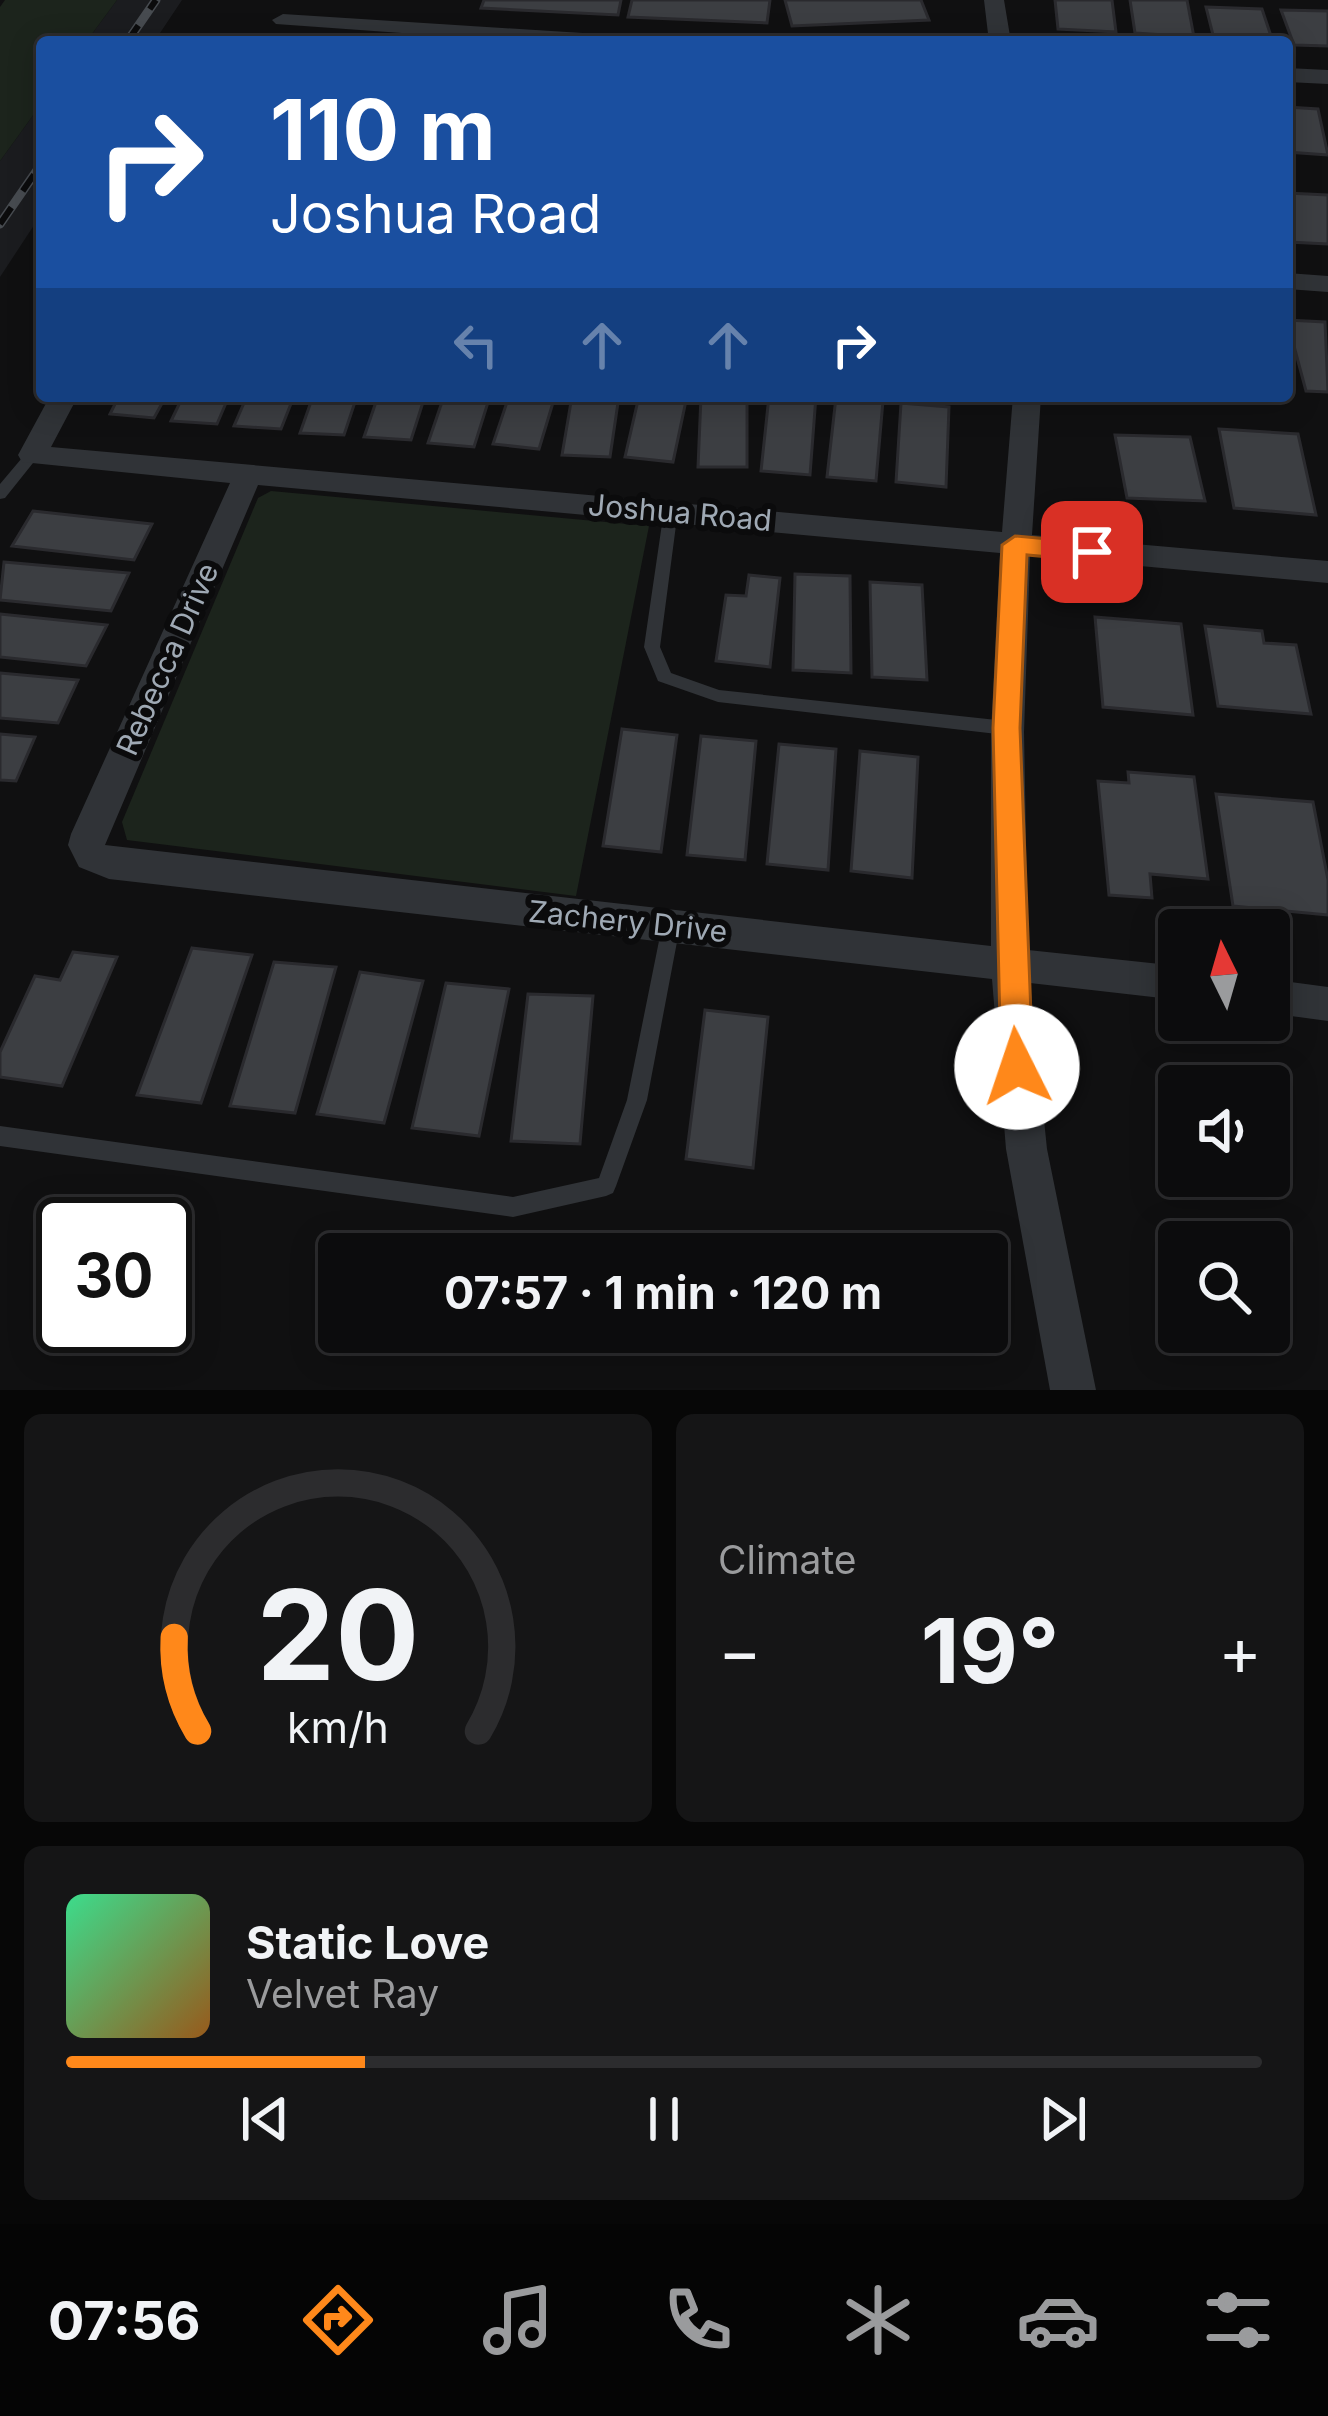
<!DOCTYPE html>
<html lang="en">
<head>
<meta charset="utf-8">
<style>
	:root { --surface:#0c0c0d; --page:#151516; --text:#f1f3f6; --muted:#9a9b9d; --line:#2c2c2e; --accent:#ff881a }
	body { margin:0; font-family:Inter,sans-serif; background:var(--page); color:var(--text); height:100vh; display:flex; flex-direction:column; font-size:45px; white-space:nowrap }
	* { box-sizing:border-box; margin:0 }
	p { font-size:39px; color:var(--muted) }
	.icon { flex:none; width:66px; height:66px; fill:none; stroke:currentColor; stroke-width:2; stroke-linecap:round; stroke-linejoin:round }
	.map { position:relative; height:1390px; overflow:hidden }
	.panel { display:flex; flex-direction:column; gap:24px; padding:24px; background:#070707; flex:1 }
	.panel>* { flex:none }
	.hud { position:absolute; left:36px; top:36px; width:1257px; height:366px; border-radius:12px; box-shadow:0 6px 30px #0003,0 0 0 3px var(--line); background:#1a4fa0; color:#fff; overflow:hidden }
	.needle { width:78px; rotate:355deg }
	.fabs { position:absolute; left:1158px; top:909px; display:grid; gap:24px }
	.fabs a { display:grid; place-items:center; width:132px; height:132px; border-radius:12px; background:var(--surface); box-shadow:0 6px 30px #0003,0 0 0 3px var(--line); font-size:60px }
	.speed { position:absolute; left:36px; top:1197px; display:flex; gap:24px; font-size:60px; font-weight:700; text-align:center }
	.speed>* { display:grid; place-content:center; width:156px; height:156px; border-radius:50%; background:var(--surface); box-shadow:0 6px 30px #0003,0 0 0 3px var(--line); line-height:1 }
	.speed .limit { border:6px solid #111; border-radius:18px; background:#fff; color:#111 }
	.pin { position:absolute; display:grid; place-items:center; width:102px; height:102px; color:#fff; margin:-51px; border-radius:24px; box-shadow:0 6px 18px #0006 }
	.me { position:absolute; width:132px; margin:-66px; rotate:356deg; stroke-linejoin:round; filter:drop-shadow(0 0 9px #0008) }
	.turn { display:flex; align-items:center; gap:42px; height:252px; padding:0 36px; font-size:54px }
	.turn .icon { width:156px; height:156px; stroke-width:2.5 }
	.turn b { display:block; font-size:84px; line-height:102px }
	.lanes { display:flex; align-items:center; height:114px; padding:0 36px; background:#0003; justify-content:center; gap:60px; direction:ltr }
	.lanes .off { opacity:.35 }
	.big { font-size:90px; font-weight:700; line-height:1.1 }
	.panel .tile { flex:1; display:flex; flex-direction:column; justify-content:center; gap:18px; min-width:0; padding:0 42px; border-radius:18px; background:var(--page) }
	.panel .dial { align-items:center; gap:0 }
	.dial svg { height:312px; overflow:visible; fill:none; stroke:var(--line); stroke-width:7; stroke-linecap:round; text-anchor:middle }
	.dial text { fill:var(--text); stroke:none }
	.song { display:flex; align-items:center; gap:36px }
	.cover { width:144px; height:144px; border-radius:18px; background:linear-gradient(135deg,hsl(150 70% 55%),hsl(30 70% 35%)) }
	.played { height:12px; border-radius:6px; background:linear-gradient(90deg,var(--accent) 25%,var(--line) 25%) }
	.keys { display:flex; justify-content:space-around; direction:ltr }
	.heat { display:flex; justify-content:space-between; align-items:center; font-size:66px; direction:ltr }
	.panel .tiles { flex:1; display:grid; gap:24px; grid-template-columns:1fr 1fr }
	.tile:last-child { grid-column:span 2 }
	.trip { position:absolute; left:318px; top:1233px; width:690px; height:120px; border-radius:12px; background:var(--surface); box-shadow:0 6px 30px #0003,0 0 0 3px var(--line); font-weight:700; line-height:120px; text-align:center }
	.tab-bar { display:flex; height:192px; justify-content:space-around; align-items:center; background:#050505; color:var(--muted) }
	.tab-bar .icon { width:84px; height:84px }
	.tab-bar .active { color:var(--accent) }
	.tab-bar b { font-size:54px; color:var(--text) }
	.map>svg:first-child { display:block }
</style>
</head>
<body>
<div class="map">
<svg width="1328" height="1390" viewBox="0 0 1328 1390">
	<rect width="100%" height="100%" fill="#101011"/>
	<!-- built -->
	<path fill="#1b1c1f" d="M117 0H182L154 42H86Z
		M42 103V213L0 277V161Z"/>
	<!-- green -->
	<path fill="#1c241c" d="M5 0H117L86 42H42V103L0 161V7Z
		M271 491 649 526 576 896 127 840 122 822 258 498Z"/>
	<!-- building -->
	<path fill="#3c3e42" stroke="#2a2a2e" stroke-width="3" d="M484 0H621L618 15 481 8Z
		M632 0H770L767 23 628 17Z
		M785 0H921L929 20 792 26Z
		M1055 0H1112L1116 32 1058 29Z
		M1130 0H1187L1194 37 1135 33Z
		M1206 7 1262 9 1273 42 1214 39Z
		M1281 10 1328 11V46L1294 45Z
		M1287 107 1318 109 1328 155 1287 152Z
		M1287 193 1328 195V244L1288 242Z
		M1287 320 1325 322 1328 392 1306 391Z
		M119 396H166L154 418 110 414Z
		M183 396H229L217 424 171 421Z
		M247 396H294L281 429 234 426Z
		M313 396H357L344 435 300 433Z
		M378 396H425L411 440 364 437Z
		M444 396H490L474 447 428 443Z
		M509 396H555L539 449 493 444Z
		M572 396H619L610 457 562 455Z
		M639 396H687L673 462 625 457Z
		M701 396H747V467H698Z
		M769 396H816L810 475 761 471Z
		M836 397 883 401 876 481 827 477Z
		M901 403 949 407 946 487 896 482Z
		M1219 429 1298 434 1316 515 1234 508Z
		M1115 435 1190 437 1205 501 1127 498Z
		M33 511 152 524 134 560 12 546Z
		M4 562 129 573 111 611 0 600Z
		M795 574 850 576 851 673 793 670Z
		M749 575 780 578 770 667 716 661 726 595 746 596Z
		M870 582 922 585 927 680 872 677Z
		M0 614 107 625 86 666 0 657Z
		M1095 617 1181 624 1193 715 1103 707Z
		M1205 626 1262 631 1264 643 1296 645 1311 714 1218 706Z
		M0 673 78 680 58 723 0 718Z
		M622 729 677 735 661 852 603 846Z
		M0 734 35 737 16 781 0 780Z
		M701 736 756 741 745 860 687 855Z
		M779 744 836 749 828 870 767 864Z
		M860 751 918 757 912 878 851 871Z
		M1128 772 1194 777 1208 879 1150 874 1152 898 1109 895 1098 781 1129 783Z
		M1216 794 1313 802 1328 880V915L1233 906Z
		M192 948 252 955 201 1103 137 1095Z
		M73 952 117 957 62 1086 0 1077V1052L35 976 60 980Z
		M274 962 336 967 295 1113 230 1106Z
		M360 972 423 981 384 1123 317 1114Z
		M446 983 509 989 479 1136 412 1128Z
		M528 994 593 996 580 1144 511 1141Z
		M705 1010 768 1017 753 1168 686 1159Z"/>
	<g fill="none" stroke-linecap="round" stroke-linejoin="round">
		<!-- lane -->
		<path fill="#303337" fill-rule="evenodd" d="M32 450 37 452 39 455 37 458 5 498 0 499V484L27 452Z
			M671 505 678 510 660 647 671 673 719 690 1006 721 1012 723 1014 728 1012 733 1006 735 718 702 658 681 644 647 664 510Z
			M671 918 678 920 680 926 647 1100 616 1186 613 1193 606 1196 513 1217 0 1146V1126L513 1197 599 1178 627 1100 662 926 664 920Z"/>
		<!-- street -->
		<path fill="#303337" fill-rule="evenodd" d="M984 0H1004L1011 42H989Z
			M283 14 630 36 641 42H529L276 24 272 20Z
			M1287 68 1328 70V84L1287 82Z
			M1287 273 1328 276V292L1287 289Z
			M50 396H78L51 447 1002 532 1013 396H1041L1032 535 1328 561V583L1030 556 1024 732 1028 950 1179 966V1000L1030 983 1047 1149 1096 1390H1050L1006 1149 992 979 109 879 79 867 68 845 71 834 230 483 22 462 18 455ZM258 485 1000 553 991 732V946L105 845Z
			M1269 979 1328 987V1021L1269 1013Z"/>
		<!-- rail casing -->
		<g stroke="#474b50" stroke-width="9">
			<path id="rail" d="M127 42 156 0
				M0 224 42 163"/>
		</g>
		<!-- rail -->
		<use href="#rail" stroke="#0b0b0c" stroke-width="6" stroke-dasharray="20" stroke-linecap="butt"/>
	</g>
	<!-- route -->
	<path fill="#ff881a" stroke="#a65811" stroke-width="3" d="M1015 536 1092 543 1104 552 1092 561 1027 555 1020 728 1033 1067 1029 1078 1017 1082 1005 1078 1001 1067 993 728 1002 545Z"/>
	<g text-anchor="middle" dominant-baseline="central" stroke-width="12" stroke-linejoin="round" paint-order="stroke">
		<!-- street labels -->
		<g font-size="30" fill="#9fa9b4" stroke="#0b0b0c">
			<text transform="translate(680 512) rotate(5)">Joshua Road</text>
			<text transform="translate(167 659) rotate(-66)">Rebecca Drive</text>
			<text transform="translate(628 921) rotate(6)">Zachery Drive</text>
		</g>
	</g>
</svg>
<div class="fabs">
<a><svg class="needle" viewBox="-14 -14 28 28"><path d="M0-13l5 13h-10z" fill="#e53935"/><path d="M0 13l5-13h-10z" fill="#9a9b9d"/></svg></a>
<a><svg class="icon" aria-label="sound" viewBox="0 0 24 24"><path d="M4 9h4l5-4v14l-5-4H4zM17 9q2 3 0 6"/></svg></a>
<a><svg class="icon" aria-label="search" viewBox="0 0 24 24"><circle cx="10" cy="10" r="6"/><path d="M15 15l6 6"/></svg></a>
</div>
<div class="speed"><div class="limit">30</div></div>
<div class="pin" style="left:1092px;top:552px;background:#d93025"><svg class="icon" aria-label="arrive" viewBox="0 0 24 24"><path d="M6 21V4h12l-3 4 3 4H6"/></svg></div>
<svg class="me" style="left:1017px;top:1067px" viewBox="-20 -20 40 40"><circle r="19" fill="#fff"/><path d="M0-13L10 11 0 6-10 11z" fill="#ff881a"/></svg>
<div class="trip">07:57 · 1 min · 120 m</div>
<div class="hud">
<div class="turn"><svg class="icon" aria-label="right" viewBox="0 0 24 24"><path d="M7 20v-9h11M14 6l5 5-5 5"/></svg><div><b>110 m</b>Joshua Road</div></div>
<div class="lanes"><svg class="icon off" aria-label="left" viewBox="0 0 24 24"><path d="M17 20v-9H6M10 6l-5 5 5 5"/></svg><svg class="icon off" aria-label="ahead" viewBox="0 0 24 24"><path d="M12 20V5M6 11l6-6 6 6"/></svg><svg class="icon off" aria-label="ahead" viewBox="0 0 24 24"><path d="M12 20V5M6 11l6-6 6 6"/></svg><svg class="icon" aria-label="right" viewBox="0 0 24 24"><path d="M7 20v-9h11M14 6l5 5-5 5"/></svg></div>
</div>
</div>
<section class="panel">
<div class="tiles">
<div class="tile dial"><svg viewBox="0 0 100 80">
<path d="M14 69A42 42 0 1 1 86 69"/>
<path d="M14 69A42 42 0 0 1 8 45" stroke="#ff881a"/>
<text x="50" y="56" font-size="32" font-weight="700">20</text>
<text x="50" y="72" font-size="11">km/h</text>
</svg></div>
<div class="tile"><p>Climate</p>
<div class="heat"><a>−</a><b class="big">19°</b><a>+</a></div>
</div>
<div class="tile">
<div class="song"><i class="cover"></i><div><b>Static Love</b><p>Velvet Ray</p></div></div>
<div class="played"></div>
<div class="keys"><svg class="icon" aria-label="previous" viewBox="0 0 24 24"><path d="M18 5L8 12l10 7zM5 5v14"/></svg><svg class="icon" aria-label="pause" viewBox="0 0 24 24"><path d="M8 5v14M16 5v14"/></svg><svg class="icon" aria-label="next" viewBox="0 0 24 24"><path d="M6 5l10 7-10 7zM19 5v14"/></svg></div>
</div>
</div>
</section>
<nav class="tab-bar">
<b>07:56</b>
<svg class="icon active" aria-label="directions" viewBox="0 0 24 24"><path d="M12 3l9 9-9 9-9-9zM9 14v-3h6M13 9l2 2-2 2"/></svg>
<svg class="icon" aria-label="music" viewBox="0 0 24 24"><path d="M9 18V5l10-2v13"/><circle cx="6" cy="18" r="3"/><circle cx="16" cy="16" r="3"/></svg>
<svg class="icon" aria-label="phone" viewBox="0 0 24 24"><path d="M5 4h4l2 5-3 2q2 4 5 5l2-3 5 2v4C11 20 4 13 5 4z"/></svg>
<svg class="icon" aria-label="climate" viewBox="0 0 24 24"><path d="M12 3v18M4 7l16 10M4 17L20 7"/></svg>
<svg class="icon" aria-label="car" viewBox="0 0 24 24"><path d="M5 17H2v-5l4-1 3-4h7l3 4 3 1v5h-3M9 17h6M6 11h13"/><circle cx="7" cy="17" r="2"/><circle cx="17" cy="17" r="2"/></svg>
<svg class="icon" aria-label="filters" viewBox="0 0 24 24"><path d="M4 7h16M4 17h16"/><circle cx="9" cy="7" r="2"/><circle cx="15" cy="17" r="2"/></svg>
</nav>
</body>
</html>
